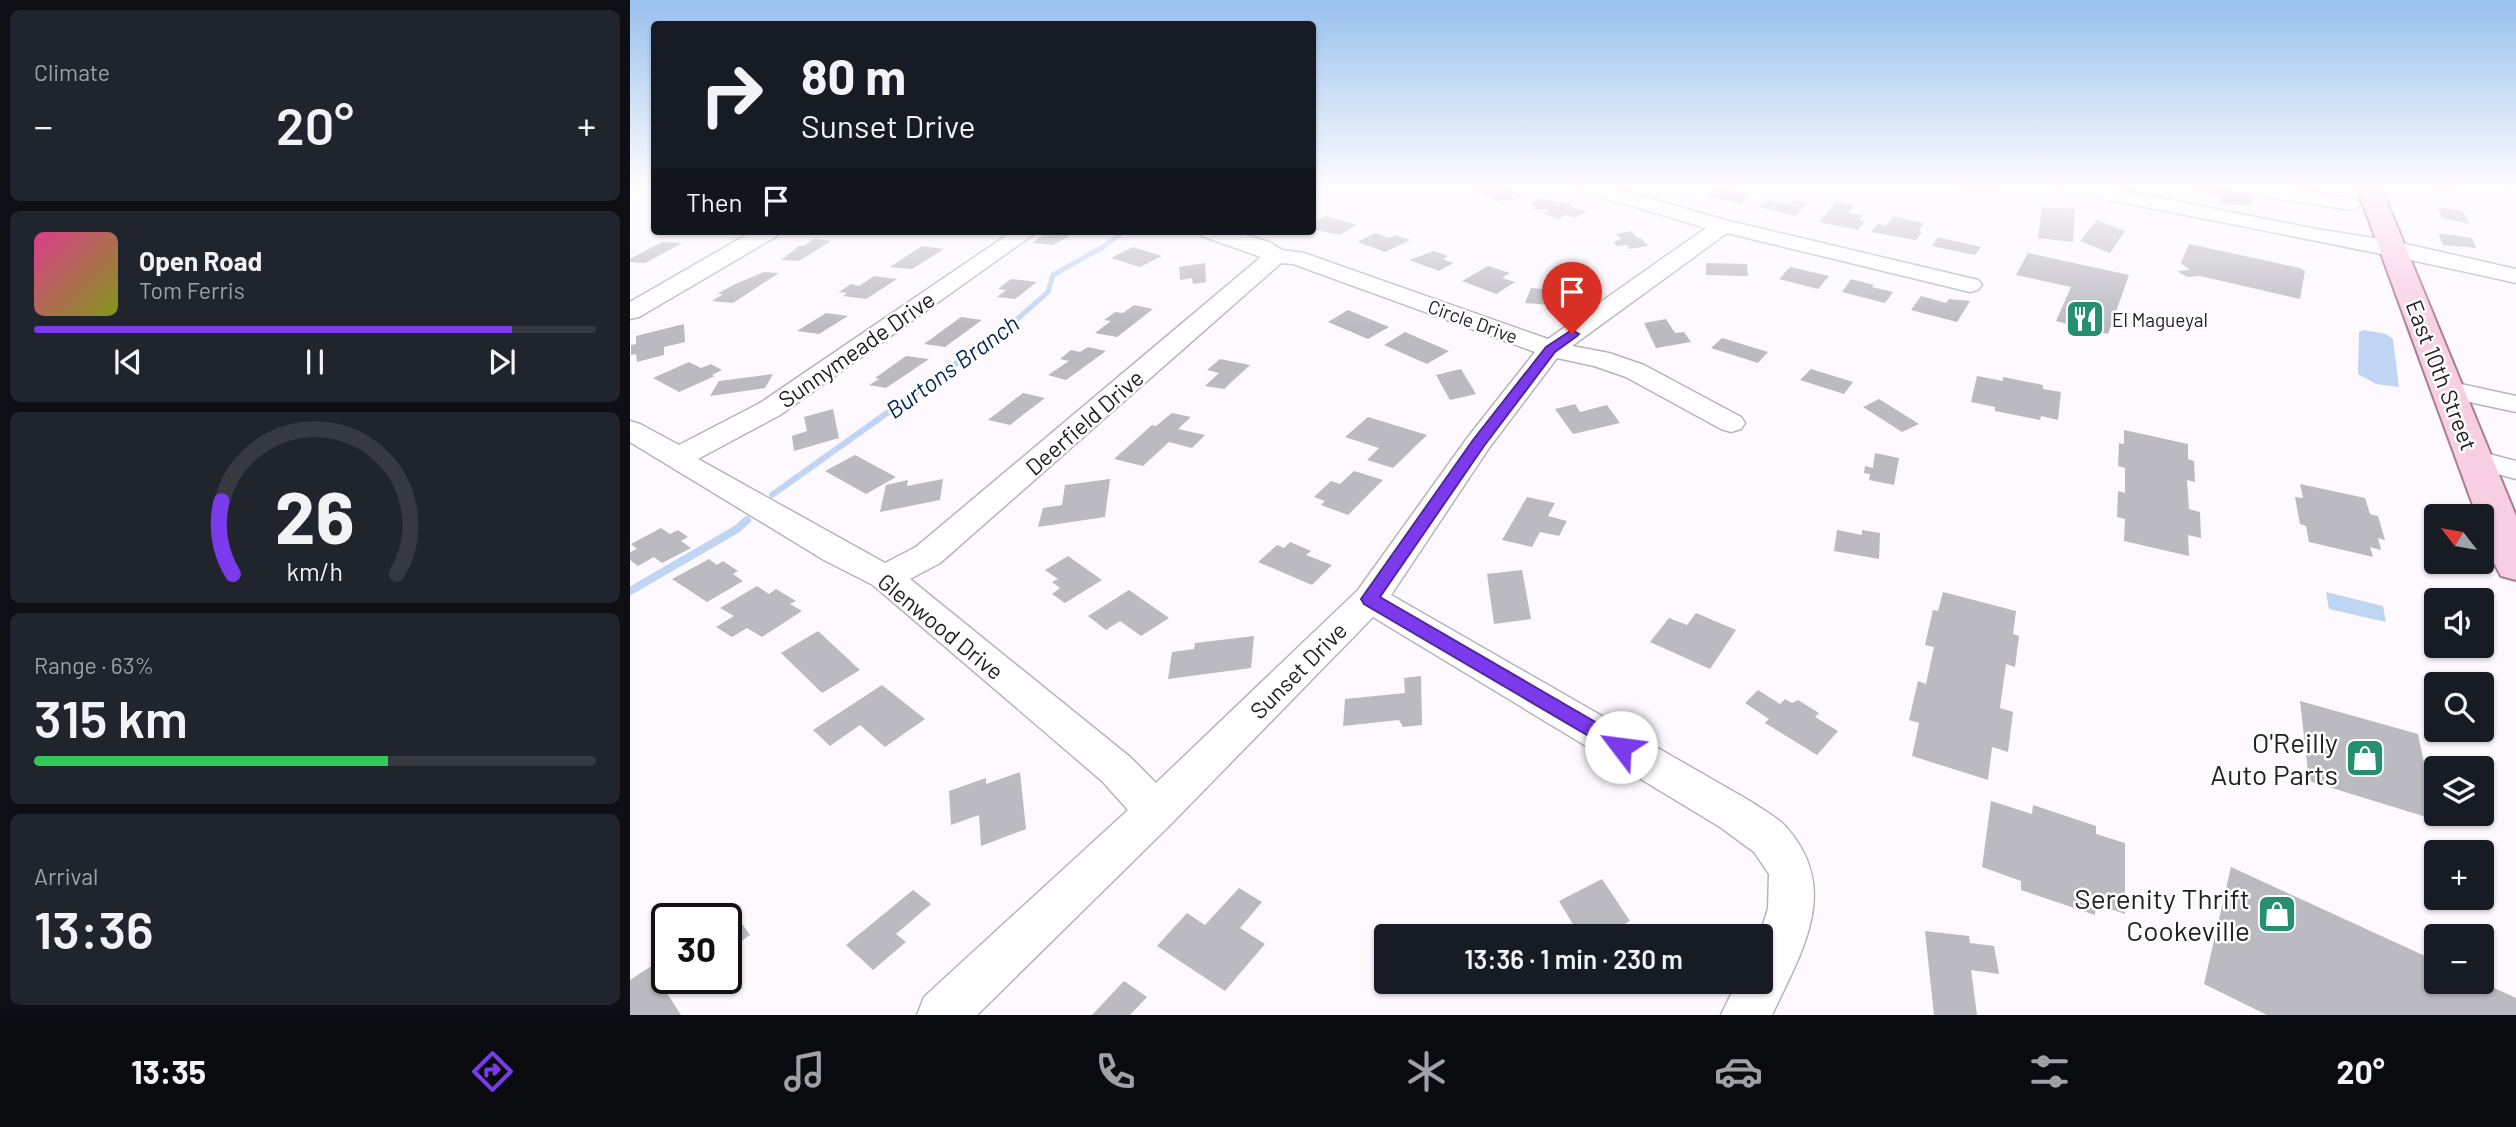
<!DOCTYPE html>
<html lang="en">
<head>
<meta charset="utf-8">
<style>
	:root { --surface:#171b24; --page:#20242c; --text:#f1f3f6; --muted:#9ea1a6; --line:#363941; --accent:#7c3aed }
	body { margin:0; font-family:Barlow,sans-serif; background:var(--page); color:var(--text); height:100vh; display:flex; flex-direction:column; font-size:26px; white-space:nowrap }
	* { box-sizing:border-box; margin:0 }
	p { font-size:23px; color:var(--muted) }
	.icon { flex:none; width:38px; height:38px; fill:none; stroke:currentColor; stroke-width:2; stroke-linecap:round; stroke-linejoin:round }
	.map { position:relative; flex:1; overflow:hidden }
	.details { display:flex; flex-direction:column; gap:10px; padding:10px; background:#0d0f14; width:630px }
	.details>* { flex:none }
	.hud { position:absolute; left:21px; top:21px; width:665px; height:214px; border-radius:7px; box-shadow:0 2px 5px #0004; background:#171b24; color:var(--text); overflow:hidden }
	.needle { width:46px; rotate:301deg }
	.buttons { position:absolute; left:1794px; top:504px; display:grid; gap:14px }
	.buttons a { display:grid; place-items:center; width:70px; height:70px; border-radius:7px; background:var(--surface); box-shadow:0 2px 5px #0004; font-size:35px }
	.speed { position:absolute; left:21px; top:903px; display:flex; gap:14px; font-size:35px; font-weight:700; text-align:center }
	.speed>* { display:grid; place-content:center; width:91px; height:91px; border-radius:50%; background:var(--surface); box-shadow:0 2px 5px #0004; line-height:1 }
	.speed .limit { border:4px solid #111; border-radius:10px; background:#fff; color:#111 }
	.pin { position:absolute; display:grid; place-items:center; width:60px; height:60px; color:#fff; margin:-72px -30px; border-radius:50% 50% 50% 0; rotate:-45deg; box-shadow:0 0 7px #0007 }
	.pin .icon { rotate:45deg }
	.me { position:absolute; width:77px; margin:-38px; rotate:300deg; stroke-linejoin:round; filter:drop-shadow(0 0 5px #0008) }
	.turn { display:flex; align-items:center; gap:24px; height:147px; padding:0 35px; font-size:32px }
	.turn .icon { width:91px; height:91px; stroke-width:2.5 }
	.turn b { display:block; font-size:49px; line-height:60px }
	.then { display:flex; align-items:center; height:66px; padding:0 35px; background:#0003; gap:14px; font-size:26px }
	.big { font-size:52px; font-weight:600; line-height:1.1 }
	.details .card { flex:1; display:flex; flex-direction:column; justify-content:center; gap:10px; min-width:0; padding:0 24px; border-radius:10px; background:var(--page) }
	.details .dial { align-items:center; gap:0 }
	.dial svg { height:182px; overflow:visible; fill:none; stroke:var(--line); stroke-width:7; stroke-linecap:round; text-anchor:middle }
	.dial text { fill:var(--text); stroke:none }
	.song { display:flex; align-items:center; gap:21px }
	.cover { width:84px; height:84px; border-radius:10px; background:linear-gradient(135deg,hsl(330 70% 55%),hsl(70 70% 35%)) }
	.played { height:7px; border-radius:4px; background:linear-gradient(90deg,var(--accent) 85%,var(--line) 85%) }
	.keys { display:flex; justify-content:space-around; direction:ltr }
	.heat { display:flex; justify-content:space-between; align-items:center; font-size:38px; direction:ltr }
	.charge { height:10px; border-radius:5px; background:linear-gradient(90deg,#34c759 63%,var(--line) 0) }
	.trip { position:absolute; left:744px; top:924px; width:399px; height:70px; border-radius:7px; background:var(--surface); box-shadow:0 2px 5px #0004; font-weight:600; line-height:70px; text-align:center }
	.dock { display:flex; height:112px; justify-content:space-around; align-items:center; background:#090b0e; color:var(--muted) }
	.dock .icon { width:49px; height:49px }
	.dock .current { color:var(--accent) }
	.dock b { font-size:32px; color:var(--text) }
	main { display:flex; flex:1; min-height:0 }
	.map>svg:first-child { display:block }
</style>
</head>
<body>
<main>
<section class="details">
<div class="card"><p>Climate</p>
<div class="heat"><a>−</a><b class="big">20°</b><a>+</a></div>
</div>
<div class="card">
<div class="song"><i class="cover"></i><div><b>Open Road</b><p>Tom Ferris</p></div></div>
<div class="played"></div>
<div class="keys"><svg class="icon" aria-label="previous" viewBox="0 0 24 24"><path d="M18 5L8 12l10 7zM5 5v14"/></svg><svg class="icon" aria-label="pause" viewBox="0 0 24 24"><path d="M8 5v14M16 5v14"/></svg><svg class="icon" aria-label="next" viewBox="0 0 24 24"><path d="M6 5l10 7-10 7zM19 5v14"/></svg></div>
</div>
<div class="card dial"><svg viewBox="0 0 100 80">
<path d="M14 69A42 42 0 1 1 86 69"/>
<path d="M14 69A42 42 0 0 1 9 37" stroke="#7c3aed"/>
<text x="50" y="56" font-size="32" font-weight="700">26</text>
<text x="50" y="72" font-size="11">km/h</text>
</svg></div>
<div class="card"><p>Range · 63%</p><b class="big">315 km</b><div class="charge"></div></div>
<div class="card"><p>Arrival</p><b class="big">13:36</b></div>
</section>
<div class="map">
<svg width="1886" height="1015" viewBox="0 0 1886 1015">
	<rect width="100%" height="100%" fill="#fdf9ff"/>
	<!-- water -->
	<path fill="#c0d5f4" d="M1734 330 1756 334 1763 339 1769 387 1746 384 1728 374 1729 332Z
		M1696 592 1753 606 1756 622 1699 609Z"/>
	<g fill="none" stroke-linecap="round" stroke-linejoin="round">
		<!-- stream-far2 -->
		<path stroke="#c0d5f4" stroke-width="5" d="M377 328 418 292 423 275 473 247 494 231"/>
		<!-- stream-far1 -->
		<path stroke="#c0d5f4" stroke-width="6" d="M142 495 379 326"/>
		<!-- stream -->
		<path stroke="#c0d5f4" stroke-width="8" d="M0 591 107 529 117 520"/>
	</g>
	<!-- building -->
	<path fill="#bbbac1" d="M856 185H866L893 195 883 201 874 199 869 202 861 200 862 197 845 192Z
		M1329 185H1363L1368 186 1363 192 1349 189 1347 192 1326 188Z
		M1563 185 1623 192 1622 205 1589 204 1590 195 1562 190Z
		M1793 185H1819L1822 192 1795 188Z
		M1086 188 1121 195 1111 204 1077 196Z
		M910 198 942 204 939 206 956 211 946 218 935 215 930 219 913 214 919 210 901 209 905 206 899 205Z
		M1138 200 1160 205 1165 200 1178 203 1165 216 1129 207Z
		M1206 201 1225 205 1219 213 1233 215 1229 220 1235 221 1228 230 1189 222Z
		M1412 207 1445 209 1443 242 1408 238Z
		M1807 207 1833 211 1840 224 1812 218Z
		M696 216 727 225 709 235 682 229V223Z
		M1263 216 1294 223 1289 231 1292 232 1286 240 1241 232 1248 224 1256 226Z
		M1467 220 1495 231 1480 253 1450 241Z
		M419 231H446V232L423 245 402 243Z
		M1001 231 1008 238H1011L1018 246 1000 249 997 245 987 246 983 242 991 239 986 234Z
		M745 233 759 238 766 235 780 240 755 252 727 242Z
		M1808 233 1842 238 1846 248 1813 245Z
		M1308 237 1351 247 1345 255 1302 246Z
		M184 239 201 241 169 261 151 260 169 246H173Z
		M32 242 52 243 15 263 0 262V259Z
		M1559 244 1670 268 1675 271 1670 299 1570 276 1557 277 1547 271 1560 270 1551 263Z
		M292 246 314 249 282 269 260 267Z
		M503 247 532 256 510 267 481 258Z
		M804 251 818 256 813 259 823 263 809 271 779 260Z
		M1398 253 1499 275 1478 334 1426 321 1441 287 1386 275Z
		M575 263 576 282 563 284 562 278 550 280 549 267Z
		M1076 263 1117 264 1118 276 1076 275Z
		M858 266 880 273 872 278 885 282 866 294 832 281Z
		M1160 267 1199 276 1188 289 1149 279Z
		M134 272 149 273 103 303 82 301 93 294H87L105 284Z
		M244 276 267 279 236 299 213 296 217 293 209 292 221 284 229 286Z
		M381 279 407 282 385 299 367 297 376 290 368 289Z
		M1221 279 1244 285 1242 287 1263 292 1255 303 1212 292Z
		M916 282 936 283 934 290 953 292 949 307 895 303 901 288 913 289Z
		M1291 296 1316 303 1319 299 1340 301 1327 322 1281 310Z
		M504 305 523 309 487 337 465 333 481 321 474 320 485 312 493 313Z
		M718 310 759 327 738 339 698 322Z
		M196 313 218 316 189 334 167 331Z
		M331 317 352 320 315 347 294 344Z
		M1036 319 1045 333 1054 332 1061 342 1026 348 1014 323Z
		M54 324 55 342 34 347V355L7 362 6 354 1 355V345L6 344V336Z
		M775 332 819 351 797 364 754 345Z
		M1092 338 1138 352 1128 363 1081 348Z
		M458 347 476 351 436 380 418 375 439 361 430 359 441 350 450 352Z
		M276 356 299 359 256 388 239 385 249 379 245 378Z
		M590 359 620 365 594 389 575 386 589 373 577 370Z
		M59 362 71 368 81 364 92 370 82 375 85 376 49 392 23 378Z
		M831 369 846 394 820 400 806 375Z
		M1181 369 1223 382 1214 394 1170 380Z
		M143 374 135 388 80 396 89 381Z
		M1347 376 1373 381V377L1413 385V389L1431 392 1428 420 1411 416 1410 420 1365 411V407L1341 402Z
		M393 393 415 398 380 425 358 420Z
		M1249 399 1289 424 1272 432 1233 407Z
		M945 404 950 412 977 405 990 423 943 434 925 409Z
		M203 409 209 438 164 451 162 436 177 431 174 417Z
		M542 413 561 417 548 429 575 435 562 448 539 442 513 466 484 459 522 425 526 426Z
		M738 417 797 435 763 468 737 460 749 448 715 437Z
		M1494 430 1558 444V459L1564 461 1565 482 1557 480 1559 509 1570 512 1571 538 1558 535 1559 556 1494 541 1495 519 1487 517 1488 491 1495 493V468L1488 466 1489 443 1494 444Z
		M1245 453 1269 458 1264 485 1239 480 1240 474 1234 473 1235 466 1243 468Z
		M225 455 266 477 236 494 195 471Z
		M724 471 753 480 718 515 691 505 695 501 684 497 701 481 710 484Z
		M313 479 310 500 250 512 256 485 278 480 277 486Z
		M480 479 475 517 408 527 413 508 432 505 435 485Z
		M1670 484 1735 498 1740 514 1748 516 1755 540 1748 538 1751 550 1740 547 1743 557 1679 542 1676 526 1670 524 1665 497 1673 498Z
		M897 497 925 503 918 516 937 521 929 536 910 532 902 547 872 540Z
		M31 528 40 534 48 530 58 537 51 541 61 548 32 563 24 557 8 566 0 560V552L7 549 1 544Z
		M1207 530 1232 535V530L1250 533 1249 559 1204 551Z
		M660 542 681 551 676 555 702 565 682 585 628 562 647 545 654 548Z
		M438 556 472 580 435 603 422 594 430 588 422 582 428 579 415 570Z
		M79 559 87 565 93 561 108 571 103 574 113 581 77 602 42 579Z
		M892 570 901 619 864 624 857 574Z
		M127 586 139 594 146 589 166 601 160 604 172 611 132 637 117 628 102 637 86 627 104 616 90 608Z
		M499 590 539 618 511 636 490 621 476 630 458 616Z
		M1313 592 1386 611 1383 634 1389 636 1385 667 1376 664 1370 708 1383 712 1378 752 1362 747 1358 780 1282 756 1289 723 1279 720 1288 681 1296 684 1304 647 1295 645 1303 610 1308 611Z
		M1066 613 1106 630 1080 669 1020 642 1039 618 1057 625Z
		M188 631 230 670 192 693 151 653Z
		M624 636 621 668 538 679 542 652 564 649 565 643Z
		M791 676 792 725 773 727 769 720 713 726 715 699 775 693 774 678Z
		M252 685 295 719 255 747 230 725 200 746 183 730Z
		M1128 690 1150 704 1155 699 1162 703 1168 700 1189 713 1185 717 1208 731 1187 755 1135 723 1139 719 1115 703Z
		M1670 701 1788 734 1806 820 1679 781Z
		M390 772 396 829 351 846 349 815 321 825 319 791 356 778V784Z
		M1361 801 1402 814 1403 805 1466 826V834L1495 843V914L1466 904 1465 915 1391 890V881L1352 867Z
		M1601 867 1806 961V982H1851L1886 998V1015H1637L1574 984Z
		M972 879 1000 921 971 936H950L929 901Z
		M609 888 632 902 610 928 635 944 595 991 527 946 557 913 575 925Z
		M283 890 301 904 266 934 276 942 243 970 216 945Z
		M103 911 120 935 96 952V919H92Z
		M1295 931 1339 936 1340 943 1364 946 1369 974 1341 970 1347 1015H1304Z
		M37 956V978H58L37 993 51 1015H0V980Z
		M494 981 517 997 500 1015H462Z"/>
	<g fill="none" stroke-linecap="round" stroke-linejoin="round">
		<!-- minor casing -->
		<g stroke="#b8b4b9" stroke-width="3">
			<path id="minor" d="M941 185H972L1099 221 1348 280 1352 285 1348 290 1340 292 1097 233 942 346 979 353 1014 365 1111 417 1115 423 1111 429 1101 432 1091 429 996 377 964 366 927 358 859 448 761 595 1120 801C1131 809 1146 816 1155 826 1212 888 1172 951 1142 1015H1091L1107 982H1130L1129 936 1138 909 1139 874 1124 852 1090 827 743 617 541 824 347 1015H287L294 997 498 810 472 781 243 585 194 560 0 442V421L10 424 49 445 130 403 383 231H408L150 415 68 459 255 563 286 547 631 257 572 236 569 231H602L639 242 652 250 674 253 918 339 1076 228 944 189ZM651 263 663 264 905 352 838 437 728 590 526 783 500 757 280 579 310 563Z
				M1426 185H1464L1686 229 1763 241 1886 269V283C1737 249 1586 222 1436 191L1429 189Z
				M1590 185H1636L1720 198 1727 200 1730 204 1727 208 1720 210 1600 191 1593 189Z
				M123 231H150L147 236 9 317 0 319V302Z
				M1817 381 1886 396V412L1807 395 1803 389 1807 383Z
				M1844 450 1886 461V479L1833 465 1829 459 1833 453Z"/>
		</g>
		<!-- major casing -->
		<g stroke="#aa7d93" stroke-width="4">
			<path id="major" d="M1726 185H1750L1886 516V580L1871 576C1861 559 1852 536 1852 516H1847Z"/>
		</g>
		<!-- minor -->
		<use href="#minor" fill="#fff" fill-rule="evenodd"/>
		<!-- major -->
		<use href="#major" fill="#f8cee3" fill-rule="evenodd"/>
		<!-- rail casing -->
		<g stroke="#3f3d3f" stroke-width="5">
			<path id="rail" d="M0 189 9 185"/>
		</g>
		<!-- rail -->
		<use href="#rail" stroke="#fff" stroke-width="3.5" stroke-dasharray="11" stroke-linecap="butt"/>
	</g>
	<!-- sky -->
	<linearGradient id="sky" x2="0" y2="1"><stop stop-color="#98c1ed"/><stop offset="0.57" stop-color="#fefcff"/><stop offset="1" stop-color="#fefcff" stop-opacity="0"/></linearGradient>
	<rect width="1886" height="327" fill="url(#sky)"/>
	<!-- route -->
	<path fill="#7c3aed" stroke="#51269a" stroke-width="2" d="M942 330 949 334 947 336 925 352 854 446 750 597 998 741 1001 747 998 753 991 755 734 604 731 599 843 440 916 347Z"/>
	<!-- icons -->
	<defs>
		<g id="restaurant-square" transform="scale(2.0125)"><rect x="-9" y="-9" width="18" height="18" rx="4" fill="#24906f" stroke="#fff"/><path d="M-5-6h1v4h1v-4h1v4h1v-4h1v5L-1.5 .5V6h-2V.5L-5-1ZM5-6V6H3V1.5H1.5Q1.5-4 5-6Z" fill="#fff"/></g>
		<g id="shop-square" transform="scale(2.0125)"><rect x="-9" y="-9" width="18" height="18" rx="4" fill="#24906f" stroke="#fff"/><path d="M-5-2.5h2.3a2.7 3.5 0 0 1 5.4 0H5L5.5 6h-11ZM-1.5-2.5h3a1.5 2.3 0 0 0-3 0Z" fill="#fff"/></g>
	</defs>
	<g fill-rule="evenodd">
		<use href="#restaurant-square" x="1455" y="319"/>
		<use href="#shop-square" x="1735" y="758"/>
		<use href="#shop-square" x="1647" y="914"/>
	</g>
	<g text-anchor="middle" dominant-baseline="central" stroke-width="5" stroke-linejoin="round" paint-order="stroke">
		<!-- far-poi labels -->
		<g font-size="19" fill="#232123" stroke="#fff" text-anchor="start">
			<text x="1482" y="319">El Magueyal</text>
		</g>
		<!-- far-street labels -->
		<g font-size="19" fill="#232123" stroke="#fff">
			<text transform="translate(843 321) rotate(20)">Circle Drive</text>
		</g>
		<!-- street labels -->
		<g font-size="23" fill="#232123" stroke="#fff">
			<text transform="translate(226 349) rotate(-35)">Sunnymeade Drive</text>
			<text transform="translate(1812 375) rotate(69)">East 10th Street</text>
			<text transform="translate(454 422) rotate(-41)">Deerfield Drive</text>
			<text transform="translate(311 626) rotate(39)">Glenwood Drive</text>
			<text transform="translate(668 670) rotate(-45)">Sunset Drive</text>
		</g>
		<!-- water labels -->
		<g font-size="24" font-style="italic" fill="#052755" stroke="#fff">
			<text transform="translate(322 366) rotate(-36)">Burtons Branch</text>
		</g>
		<!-- near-poi labels -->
		<g font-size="28" fill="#232123" stroke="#fff" text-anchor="end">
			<text x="1708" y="742">O'Reilly<tspan x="1708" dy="32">Auto Parts</tspan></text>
			<text x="1620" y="898">Serenity Thrift<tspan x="1620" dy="32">Cookeville</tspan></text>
		</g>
	</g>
</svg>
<div class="buttons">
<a><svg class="needle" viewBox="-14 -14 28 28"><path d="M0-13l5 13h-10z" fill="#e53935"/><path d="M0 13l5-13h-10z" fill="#9ea1a6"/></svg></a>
<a><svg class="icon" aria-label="sound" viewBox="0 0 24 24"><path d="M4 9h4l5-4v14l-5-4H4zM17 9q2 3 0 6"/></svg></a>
<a><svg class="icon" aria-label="search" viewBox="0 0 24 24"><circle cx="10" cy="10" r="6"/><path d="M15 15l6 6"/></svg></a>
<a><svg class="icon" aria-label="layers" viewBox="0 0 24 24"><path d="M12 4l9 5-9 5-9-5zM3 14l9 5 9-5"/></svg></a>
<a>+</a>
<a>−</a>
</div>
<div class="speed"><div class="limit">30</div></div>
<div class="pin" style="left:942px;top:334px;background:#d93025"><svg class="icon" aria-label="arrive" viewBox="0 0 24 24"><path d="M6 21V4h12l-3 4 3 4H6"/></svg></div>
<svg class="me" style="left:991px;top:747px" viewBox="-20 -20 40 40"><circle r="19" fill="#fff"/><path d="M0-13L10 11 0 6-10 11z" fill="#7c3aed"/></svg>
<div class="trip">13:36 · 1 min · 230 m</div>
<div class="hud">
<div class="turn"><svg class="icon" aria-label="right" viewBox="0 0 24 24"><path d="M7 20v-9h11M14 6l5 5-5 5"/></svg><div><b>80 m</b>Sunset Drive</div></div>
<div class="then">Then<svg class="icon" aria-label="arrive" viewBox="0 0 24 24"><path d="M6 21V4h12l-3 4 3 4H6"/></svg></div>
</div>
</div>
</main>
<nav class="dock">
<b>13:35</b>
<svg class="icon current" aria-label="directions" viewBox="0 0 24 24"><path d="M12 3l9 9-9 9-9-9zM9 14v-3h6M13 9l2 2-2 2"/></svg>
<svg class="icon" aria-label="music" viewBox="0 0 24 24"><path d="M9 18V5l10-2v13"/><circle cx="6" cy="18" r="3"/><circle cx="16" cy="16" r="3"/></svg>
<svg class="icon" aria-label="phone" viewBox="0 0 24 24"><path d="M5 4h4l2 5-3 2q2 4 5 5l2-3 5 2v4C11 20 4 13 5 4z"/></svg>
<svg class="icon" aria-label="climate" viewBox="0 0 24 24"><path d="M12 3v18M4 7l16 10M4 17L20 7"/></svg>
<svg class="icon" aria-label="car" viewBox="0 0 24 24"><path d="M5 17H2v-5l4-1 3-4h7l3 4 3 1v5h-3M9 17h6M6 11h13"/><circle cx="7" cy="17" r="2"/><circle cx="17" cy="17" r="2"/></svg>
<svg class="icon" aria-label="filters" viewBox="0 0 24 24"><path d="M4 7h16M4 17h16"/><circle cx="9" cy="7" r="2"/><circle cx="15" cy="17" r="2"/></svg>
<b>20°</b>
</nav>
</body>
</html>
